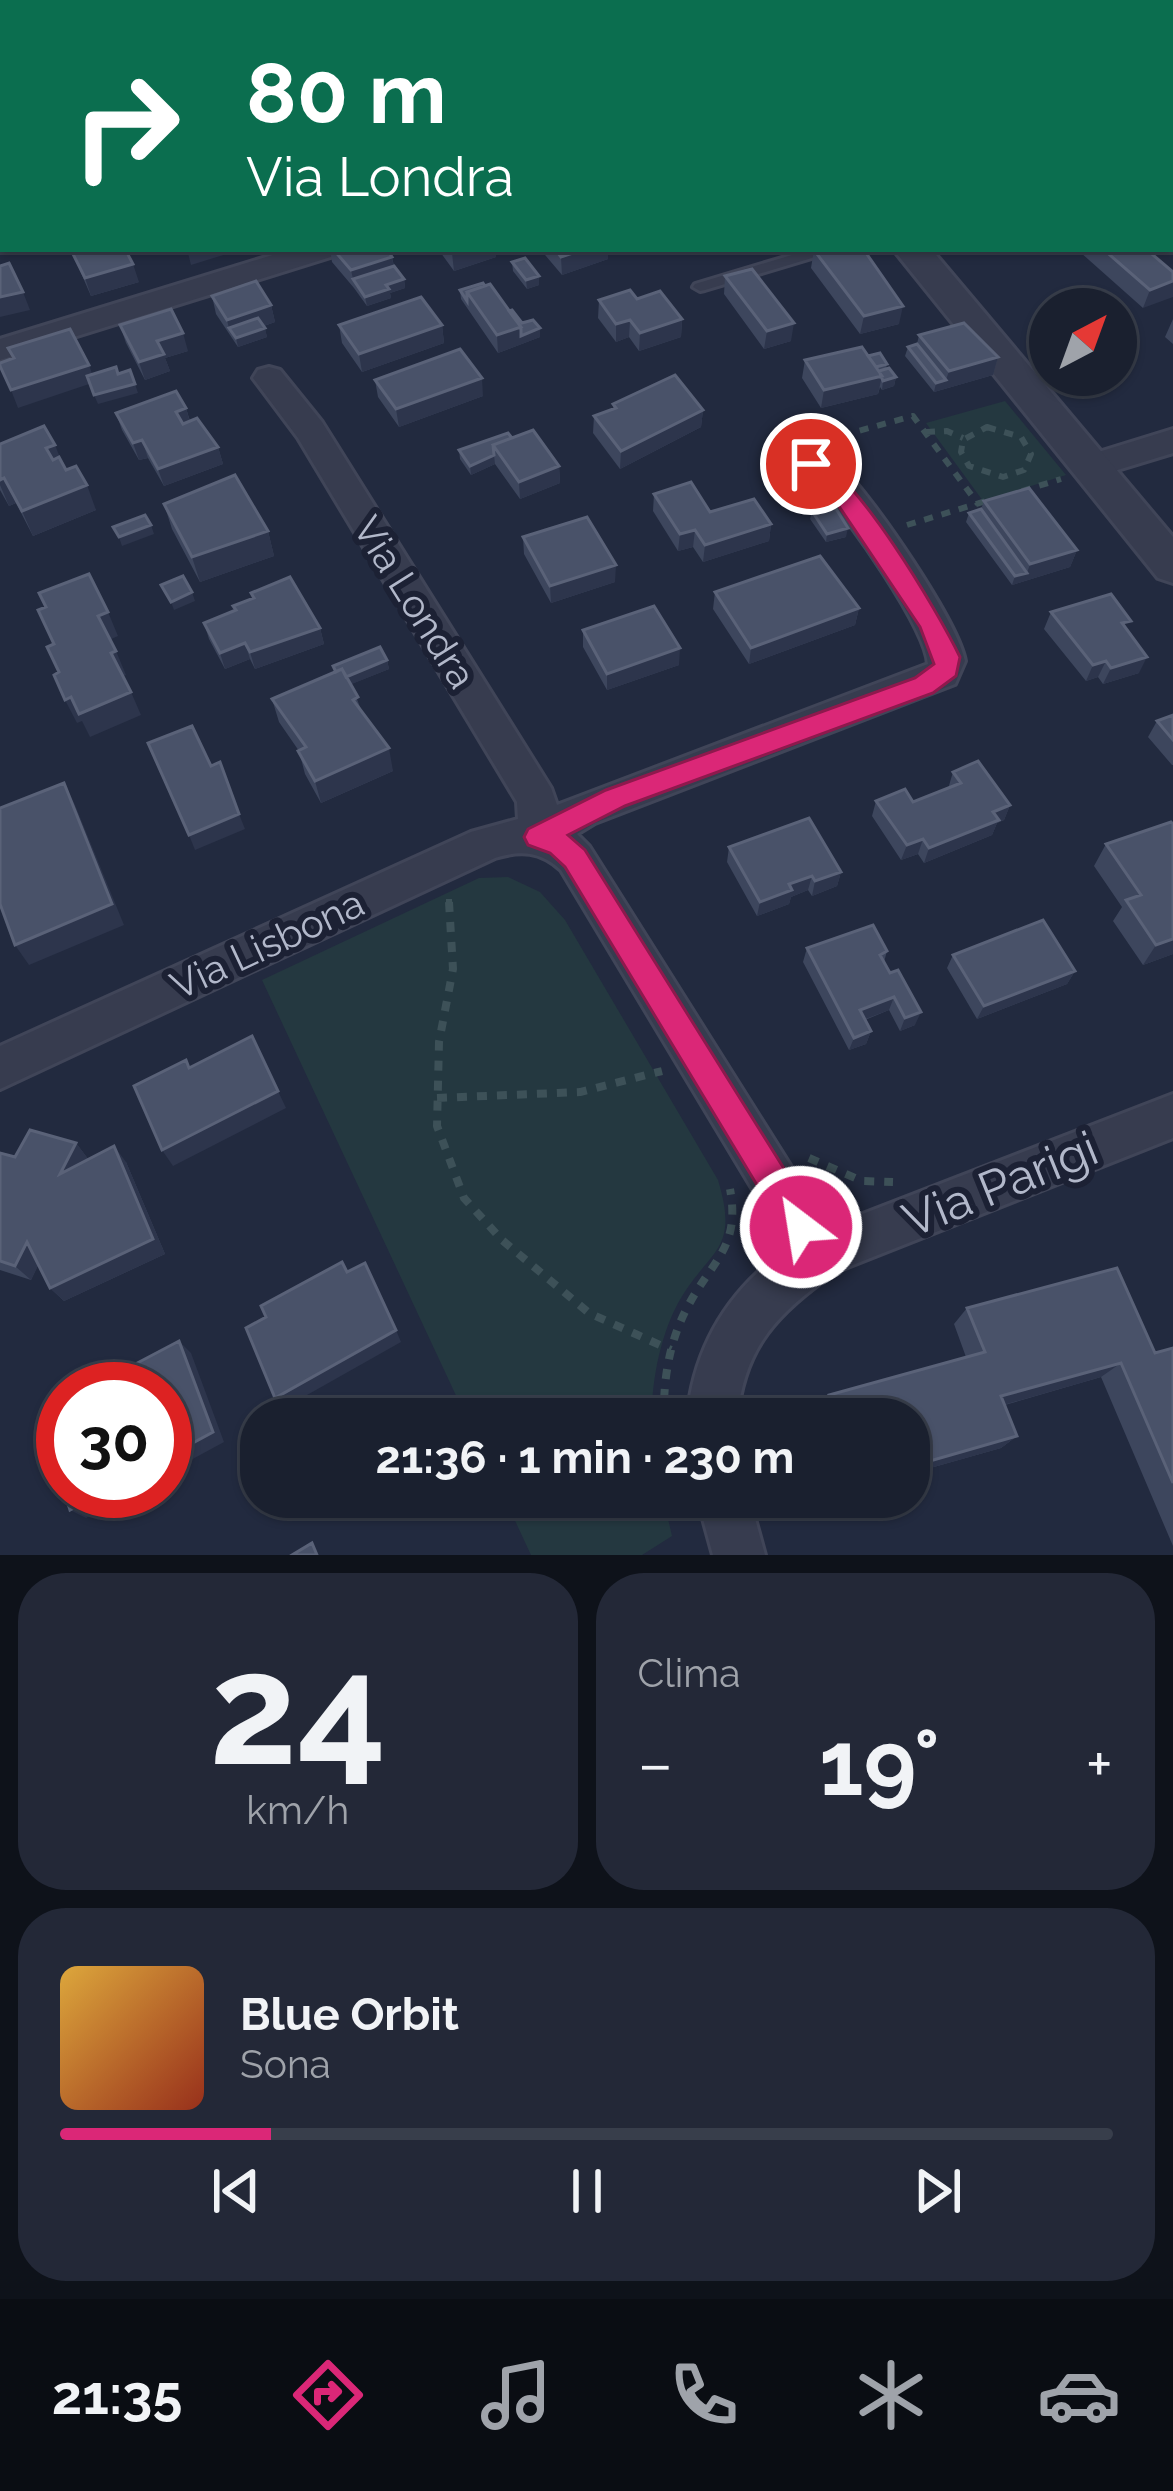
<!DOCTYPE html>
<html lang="it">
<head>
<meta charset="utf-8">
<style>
	:root { --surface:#1a202f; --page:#232837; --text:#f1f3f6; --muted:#9fa3aa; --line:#383e4b; --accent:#db2777 }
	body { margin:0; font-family:Raleway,sans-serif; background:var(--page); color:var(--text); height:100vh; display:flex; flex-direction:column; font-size:45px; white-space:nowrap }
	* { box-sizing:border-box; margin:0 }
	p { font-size:39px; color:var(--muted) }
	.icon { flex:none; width:66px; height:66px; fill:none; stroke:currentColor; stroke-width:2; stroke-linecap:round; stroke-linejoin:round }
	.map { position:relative; height:1555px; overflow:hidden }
	.drawer { display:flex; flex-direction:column; gap:18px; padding:18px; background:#0e121a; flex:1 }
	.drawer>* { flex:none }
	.guide { position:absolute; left:0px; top:0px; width:1173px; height:252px; box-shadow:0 3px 9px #0004,0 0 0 3px var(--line); background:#0b6e4f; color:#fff; overflow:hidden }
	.needle { width:78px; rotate:41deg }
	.tools { position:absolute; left:1029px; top:288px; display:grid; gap:24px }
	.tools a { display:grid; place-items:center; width:108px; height:108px; border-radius:50%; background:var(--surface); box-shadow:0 3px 9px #0004,0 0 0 3px var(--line); font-size:60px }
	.speed { position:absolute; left:36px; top:1362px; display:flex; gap:24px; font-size:60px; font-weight:700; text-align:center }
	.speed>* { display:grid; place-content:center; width:156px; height:156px; border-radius:50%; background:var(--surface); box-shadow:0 3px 9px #0004,0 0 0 3px var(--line); line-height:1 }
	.speed .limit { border:18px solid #d22; background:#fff; color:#111 }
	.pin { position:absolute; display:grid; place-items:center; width:102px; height:102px; color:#fff; margin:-51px; border:6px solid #fff; border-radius:50%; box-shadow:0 3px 12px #0007 }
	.me { position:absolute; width:132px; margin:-66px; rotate:329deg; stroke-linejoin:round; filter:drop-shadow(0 0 9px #0008) }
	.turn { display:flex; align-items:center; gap:42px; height:252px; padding:0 48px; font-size:54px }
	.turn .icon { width:156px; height:156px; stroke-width:2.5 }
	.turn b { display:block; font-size:84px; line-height:102px }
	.big { font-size:90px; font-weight:700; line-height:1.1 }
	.drawer .card { flex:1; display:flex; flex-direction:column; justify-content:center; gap:18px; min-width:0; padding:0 42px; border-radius:48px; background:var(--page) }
	.drawer .dial { align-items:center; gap:0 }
	.dial b { font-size:156px; line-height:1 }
	.song { display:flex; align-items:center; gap:36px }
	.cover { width:144px; height:144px; border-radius:18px; background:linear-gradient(135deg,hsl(40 70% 55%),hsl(10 70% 35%)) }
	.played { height:12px; border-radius:6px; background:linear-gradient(90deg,var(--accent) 20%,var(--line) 20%) }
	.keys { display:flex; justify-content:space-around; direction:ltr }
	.heat { display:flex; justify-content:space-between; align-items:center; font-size:66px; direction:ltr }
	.drawer .tiles { flex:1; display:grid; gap:18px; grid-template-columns:1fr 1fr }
	.card:last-child { grid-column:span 2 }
	.trip { position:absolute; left:240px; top:1398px; width:690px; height:120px; border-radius:48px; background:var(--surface); box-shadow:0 3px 9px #0004,0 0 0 3px var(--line); font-weight:700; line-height:120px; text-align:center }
	.dock { display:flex; height:192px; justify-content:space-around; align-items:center; background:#0a0d13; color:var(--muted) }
	.dock .icon { width:84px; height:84px }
	.dock .on { color:var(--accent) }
	.dock b { font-size:54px; color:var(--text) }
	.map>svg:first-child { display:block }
</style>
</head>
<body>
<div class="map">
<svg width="1173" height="1555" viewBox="0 0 1173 1555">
	<rect width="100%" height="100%" fill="#222a3f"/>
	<!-- green -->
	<path fill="#243840" d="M1005 401 1066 475 983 501 926 423Z
		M508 877 540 892 565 920 718 1180C739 1250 712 1247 681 1298 661 1331 651 1382 652 1419H467L262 980 479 878Z
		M504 1497H663L672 1536 642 1555H531Z"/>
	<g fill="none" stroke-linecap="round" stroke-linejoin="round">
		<!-- service casing -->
		<g stroke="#404558" stroke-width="6">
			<path id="service" d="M812 249H834L832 252 705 290 700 291 693 287 695 284Z"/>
		</g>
		<!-- minor casing -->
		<g stroke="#404558" stroke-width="6">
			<path id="minor" d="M87 0H120L84 3Z
				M314 0H340L343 3H317Z
				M729 0H763L726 3Z
				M1024 0H1051L1054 3H1027Z
				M1173 20V36L1170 37V21Z
				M3 28V44L0 45V29Z
				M292 249H339L334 256 0 360V339Z
				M269 367 280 370 322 422 551 788 557 805 928 664C926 628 848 518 822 489 813 479 801 476 794 464L799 456 811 452C822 456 835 461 844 470 874 499 958 622 965 661L955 684 595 823 577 834 589 846 829 1227 1173 1094V1138L835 1272C777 1314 744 1346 737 1419H687C694 1346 728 1290 788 1248L561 870C540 851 521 850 495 858L0 1089V1046L471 832 518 819 517 802 298 438 253 378 258 370Z
				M1173 429V453L1088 479 1076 475 1071 467 1076 459Z
				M697 1497H749L765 1555H713Z"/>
		</g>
		<!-- tertiary casing -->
		<g stroke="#404558" stroke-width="6">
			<path id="tertiary" d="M668 0H699L701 3H670Z
				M893 249H931L1173 537V583L1158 578Z"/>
		</g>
		<!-- path-far1 -->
		<path stroke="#3d5158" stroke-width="6" stroke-dasharray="9 9" stroke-linecap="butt" d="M987 427 1021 437 1031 454 1024 470 1003 477 969 466 961 452 963 440Z
			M926 432 947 431 963 438
			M825 440 913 416 978 504
			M1022 491 1061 479
			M907 525 986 501
			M449 899V905"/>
		<!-- path -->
		<path stroke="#3d5158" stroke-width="8" stroke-dasharray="10 10" stroke-linecap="butt" d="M449 902 453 969 439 1042 437 1126 464 1198 502 1240 589 1313 671 1350
			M437 1098 580 1092 662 1071
			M809 1158 862 1181 893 1182
			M664 1419C663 1381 669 1342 687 1308 711 1261 741 1248 730 1189"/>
		<!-- service -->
		<use href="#service" fill="#373c4f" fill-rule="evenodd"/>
		<!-- minor -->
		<use href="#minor" fill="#373c4f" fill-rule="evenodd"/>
		<!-- tertiary -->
		<use href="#tertiary" fill="#373c4f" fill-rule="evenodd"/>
	</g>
	<!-- wall -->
	<path fill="#3d465d" d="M934 0H995L997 2 1017 3H933Z
		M330 249H387L392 257 394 266 404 279 405 288 390 293 391 298 367 306 354 288 332 262Z
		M438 249H496V257L454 271Z
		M540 249H608V259L562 275Z
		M1081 249H1146L1173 272 1143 308 1080 252Z
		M71 250 139 282 91 296Z
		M814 250 899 324 860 334 811 268Z
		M512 262 539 285 527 289 513 271Z
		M725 276 791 341 764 349 724 294Z
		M460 290 509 311 540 337 498 353 461 299Z
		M212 296 271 305 275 322 264 326 267 337 238 347 216 314Z
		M637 299 682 319 681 337 639 351 629 337 616 342 598 318 599 300Z
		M1173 319V344L1165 337Z
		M120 325 188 351 165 358 170 371 145 380 126 343Z
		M339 325H442L444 343 362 372 342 343Z
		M919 335 998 357 993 375 934 392 905 356 908 347 917 344Z
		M868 356 887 364 886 369 896 377 894 386 882 390 880 387 878 394 821 408 802 378 805 360Z
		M375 380 483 396 399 427 378 397Z
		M613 404 703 410 701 427 620 469 593 433 594 416 613 409Z
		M186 408 190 421 218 447 223 464 164 486 148 458 139 460 122 430 116 413Z
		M512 438 559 466 560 483 520 499 495 464 471 475 460 459 459 450Z
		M0 444 63 465 96 510 33 536 16 503 9 506 0 490Z
		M654 494 710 512 771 524 769 541 703 562 693 547 678 551 653 511Z
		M984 501 1077 550 1070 567 1012 585 966 522 969 513 981 509Z
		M164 504 268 531 274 556 200 582 172 529Z
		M812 511 846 537 826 542 810 519Z
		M523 537 615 582 551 603 524 554Z
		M715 592 859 608 855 625 749 664 713 609Z
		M251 593 320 628 324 644 255 669 250 659 225 669 209 639 204 623 235 611 252 599Z
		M1051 612 1127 630 1139 673 1103 684 1098 677 1086 681 1044 629Z
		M583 630 679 665 607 690 583 647Z
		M387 660 389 669 351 684 362 712 393 771 321 803 305 774 299 751 279 722 272 699 334 673 333 666Z
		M1173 715V765H1172L1148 737 1157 721Z
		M953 772 1010 805 1004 820 997 823 992 835 924 863 918 854 901 860 872 816 876 801 913 802 948 789Z
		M1173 824V954L1143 965 1113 921 1122 907 1094 866 1106 844Z
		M729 847 841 872 837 886 812 896 808 890 791 897 789 904 757 916 727 862Z
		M807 948 887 951 884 962 915 1025 900 1031 889 1010 865 1020 871 1031 866 1044 849 1050 803 962Z
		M953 955 1075 971 1067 984 977 1019 947 968Z
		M76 1143 88 1159 126 1162 165 1254 64 1301 50 1288 38 1265 31 1280 0 1270V1153L15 1157Z
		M967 1308 1155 1353 1173 1348V1546L1101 1377 1005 1405 1017 1436 1001 1448 909 1474V1419H823L820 1409 829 1395 966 1357 954 1324Z"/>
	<!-- shaded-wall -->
	<path fill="#2d354c" d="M433 0H456L447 3H433Z
		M618 0H650L649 3H618Z
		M1111 0H1135L1126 3H1110Z
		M187 249H232L233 252 191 265Z
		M464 249H496V257L454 271 452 253Z
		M585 249H608V259L562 275 561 257Z
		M392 257 395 275 353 279 351 270Z
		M133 264 139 282 91 296 85 278Z
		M539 276V285L527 289 526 280Z
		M404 279 405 288 390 293 391 298 367 306 365 297 386 285Z
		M1173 281V297L1143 308 1150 290Z
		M23 292 30 310 0 317V297Z
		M271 305 275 322 234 336 229 328 231 337 227 320Z
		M903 306 899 324 860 334 864 316Z
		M682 319 681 337 639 351 640 333Z
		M630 320 629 337 616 342V324Z
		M794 323 791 341 764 349 767 331Z
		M442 325 444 343 362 372 359 354Z
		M521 327 540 328V337L498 353 497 335Z
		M265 328 267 337 238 347 236 338Z
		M183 333 188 351 165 358 170 371 145 380 139 362 157 341Z
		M998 357 993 375 934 392 936 383 946 380 949 371Z
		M89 365 95 382 18 408 11 390Z
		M882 376 878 394 821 408 824 390Z
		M896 377 894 386 882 390 883 381Z
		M482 378 483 396 399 427 396 409Z
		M135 384 138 393 98 404 94 395Z
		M186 408 191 426 181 430 176 412Z
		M703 410 701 427 620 469 621 451Z
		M142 440 148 458 139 460 133 443Z
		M55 445 65 470 56 474 46 448Z
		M218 447 223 464 164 486 158 469Z
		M494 455 495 464 471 475 470 466Z
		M559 466 560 483 520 499 519 482Z
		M4 478 16 503 9 506 0 485V480Z
		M87 485 96 510 33 536 22 511Z
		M771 524 769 541 703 562 705 545Z
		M151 525 154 534 122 546 119 537Z
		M848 528 846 537 826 542 827 534Z
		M695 530 693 547 678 551 680 534Z
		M268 531 274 556 200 582 192 557Z
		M1077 550 1070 567 1012 585 1015 576 1027 573 1030 564Z
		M616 565 615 582 551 603 550 586Z
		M192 592 195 601 174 610 171 602Z
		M859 608 855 625 749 664 751 648Z
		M108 612 118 636 109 640 98 616Z
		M320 628 324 644 255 669 250 652Z
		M245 643 250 659 225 669 220 653Z
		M680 648 679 665 607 690V674Z
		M116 651 126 675 121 677 111 653Z
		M1147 657 1139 673 1103 684 1111 668Z
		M387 660 389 669 342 688 340 680Z
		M1106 661 1098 677 1086 681 1093 665Z
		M131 692 141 715 90 737 82 721 77 723 65 700 71 697Z
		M389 748 393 771 321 803 315 781Z
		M64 783 75 805 124 925 29 965 15 945Z
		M1010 805 1004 820 997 823 992 835 924 863 929 848 993 812Z
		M239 814 245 829 195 850 189 835Z
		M923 839 918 854 901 860 907 845Z
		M841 872 837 886 812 896 815 881Z
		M812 876 808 890 791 897 789 904 757 916 760 902 789 884Z
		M1173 939V954L1143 965 1156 945Z
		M1075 971 1067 984 977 1019 984 1006Z
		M894 997 889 1010 855 1023 860 1010Z
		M921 1012 915 1025 900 1031 905 1018Z
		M871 1031 866 1044 849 1050 854 1038Z
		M278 1091 286 1108 173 1166 162 1150Z
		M76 1143 89 1160 60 1174Z
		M114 1146 126 1162 165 1254 64 1301 50 1288Z
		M27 1242 43 1256 31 1280 15 1266Z
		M396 1330 401 1342 284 1408 275 1398Z
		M179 1341 191 1353 224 1442 165 1474V1458Z
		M1121 1363 1101 1377 986 1410 1001 1396Z
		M1017 1436 1001 1448 909 1474V1467Z
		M105 1491H134L86 1518 70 1510Z"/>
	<!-- building -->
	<path fill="#495269" stroke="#5a6278" stroke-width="3" d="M107 0H159L161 3H104L103 1Z
		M219 0H276L279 3H222Z
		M477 0H513L510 1 512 3H469Z
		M562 0H585L587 2 564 3Z
		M953 0H995L997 2 1013 0 1017 3H956Z
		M1173 50V75L1170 76V51Z
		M3 92V108L0 109V93Z
		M1173 110V131L1170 132V111Z
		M74 249H125L133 264 85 278 71 250Z
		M333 249H387L392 257 351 270Z
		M555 249H585L561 257Z
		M818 249 864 250 903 306 864 316 814 250Z
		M1103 249H1146L1173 272V281L1150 290Z
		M525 258 539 276 526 280 512 262Z
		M9 263 23 292 0 297V266Z
		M394 266 404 279 386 285 389 289 365 297 353 279Z
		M752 269 794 323 767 331 725 276Z
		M256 281 271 305 227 320 212 296Z
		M483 283 485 286 467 292V301L460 290Z
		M490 284 521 327 497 335 467 292Z
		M630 290 637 299 660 291 682 319 640 333 630 320 616 324 599 300Z
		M421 297 442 325 359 354 339 325Z
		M171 309 183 333 157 341 164 354 139 362 120 325Z
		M512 310 522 323 533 320 540 328 521 336V327L509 311Z
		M258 318 265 328 236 338 229 328Z
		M964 323 998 357 949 371 919 335Z
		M70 329 89 365 11 390 0 366V363L14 358 8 348Z
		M917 344 946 380 936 383 908 347Z
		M862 347 882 376 824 390 805 360Z
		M460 349 482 378 396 409 375 380Z
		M880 353 887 364 876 367 868 356Z
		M116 367 118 374 130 370 135 384 94 395 87 376Z
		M889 368 896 377 883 381 879 371Z
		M675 375 703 410 621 451 594 416 616 408 613 404Z
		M176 391 186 408 176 412 183 424 197 418 218 447 158 469 142 440 133 443 116 413Z
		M44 426 55 445 46 448 53 460 59 457 66 470 76 466 87 485 22 511 4 478 0 480V444Z
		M533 430 559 466 519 482 493 445Z
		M508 433 512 438 493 445 494 455 470 466 459 450Z
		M235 475 268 531 192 557 164 504Z
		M691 482 710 512 754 499 771 524 705 545 695 530 680 534 654 494Z
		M1029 488 1077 550 1030 564 984 501Z
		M833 504 848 528 827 534 812 511Z
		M981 509 1027 573 1015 576 969 513Z
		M145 515 151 525 119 537 113 527Z
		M587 517 616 565 550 586 523 537Z
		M820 556 859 608 751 648 715 592Z
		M89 574 108 612 98 616 116 651 111 653 131 692 79 714 71 697 65 700 54 675 59 672 47 647 54 644 38 610 46 607 39 593Z
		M183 576 192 592 171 602 161 585Z
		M290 577 320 628 250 652 245 643 220 653 204 623 236 610 233 606 254 598 251 593Z
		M1111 594 1131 621 1122 623 1147 657 1111 668 1106 661 1093 665 1051 612Z
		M654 606 680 648 607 674 583 630Z
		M380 647 387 660 346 677 342 669 336 672 333 666Z
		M342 669 358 697 353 700 389 748 315 781 298 751 306 747 272 699Z
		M1173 715V740L1157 721Z
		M192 726 211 766 220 762 239 814 189 835 148 743Z
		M978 761 1010 805 993 812 999 820 929 848 923 839 907 845 876 801 905 789 913 802 961 783 953 772Z
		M64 783 112 904 15 945 0 904V808Z
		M809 818 841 872 815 881 812 876 789 884 792 890 760 902 729 847Z
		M1171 822 1173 824V939L1156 945 1126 900 1141 895 1106 844Z
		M1043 920 1075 971 984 1006 953 955Z
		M873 925 887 951 880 955 890 973 898 970 921 1012 905 1018 894 997 860 1010 871 1031 854 1038 807 948Z
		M252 1036 278 1091 162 1150 134 1086 186 1060 189 1068Z
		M30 1130 76 1143 60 1174 114 1146 153 1239 50 1288 27 1242 15 1266 0 1261V1153L15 1157Z
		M342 1262 347 1272 365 1263 396 1330 275 1398 246 1328 266 1317 261 1306Z
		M1117 1268 1155 1353 1173 1348V1483L1121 1363 1001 1396 1017 1436 909 1467V1419H837L829 1395 985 1352 967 1308Z
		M179 1341 213 1432 165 1458V1389H88Z
		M63 1402V1487L40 1414Z
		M64 1491H105L70 1510Z
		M312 1543 317 1555H292Z"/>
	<!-- route -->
	<path fill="#db2777" stroke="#8e194d" stroke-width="3" d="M811 456C855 470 938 612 960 657L956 676 933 693 625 806 568 835 585 850 813 1215 817 1227 813 1238 801 1243 789 1238 565 867 550 853 528 845 524 837 528 829 606 790 915 678 934 664 920 627 824 484 800 464Z"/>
	<g text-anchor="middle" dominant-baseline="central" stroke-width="12" stroke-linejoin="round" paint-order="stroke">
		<!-- street labels -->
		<g font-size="39" fill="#b2b8ca" stroke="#1c2134">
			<text transform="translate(415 602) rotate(58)">Via Londra</text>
			<text transform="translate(267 944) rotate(-25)">Via Lisbona</text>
		</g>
		<!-- near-street labels -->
		<g font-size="48" fill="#b2b8ca" stroke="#1c2134">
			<text transform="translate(1000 1184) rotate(-22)">Via Parigi</text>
		</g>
	</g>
</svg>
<div class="tools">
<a><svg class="needle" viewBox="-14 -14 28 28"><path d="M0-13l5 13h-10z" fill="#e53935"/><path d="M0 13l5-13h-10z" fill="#9fa3aa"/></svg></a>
</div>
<div class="speed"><div class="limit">30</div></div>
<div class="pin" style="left:811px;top:464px;background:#d93025"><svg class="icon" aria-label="arrive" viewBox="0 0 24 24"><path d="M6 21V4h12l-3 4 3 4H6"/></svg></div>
<svg class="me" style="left:801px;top:1227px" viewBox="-20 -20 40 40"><circle r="17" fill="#db2777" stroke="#fff" stroke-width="3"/><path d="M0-11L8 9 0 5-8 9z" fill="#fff"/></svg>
<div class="trip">21:36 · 1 min · 230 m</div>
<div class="guide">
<div class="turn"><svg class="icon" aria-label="right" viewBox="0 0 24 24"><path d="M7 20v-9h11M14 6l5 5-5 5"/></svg><div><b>80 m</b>Via Londra</div></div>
</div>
</div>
<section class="drawer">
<div class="tiles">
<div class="card dial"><b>24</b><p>km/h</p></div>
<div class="card"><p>Clima</p>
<div class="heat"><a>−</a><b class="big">19°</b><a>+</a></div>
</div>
<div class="card">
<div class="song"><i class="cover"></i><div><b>Blue Orbit</b><p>Sona</p></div></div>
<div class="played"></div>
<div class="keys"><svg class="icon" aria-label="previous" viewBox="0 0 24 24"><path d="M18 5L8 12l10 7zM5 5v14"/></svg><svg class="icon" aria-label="pause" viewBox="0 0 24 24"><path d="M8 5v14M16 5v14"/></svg><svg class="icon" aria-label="next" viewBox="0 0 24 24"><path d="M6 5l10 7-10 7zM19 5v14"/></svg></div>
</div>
</div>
</section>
<nav class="dock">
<b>21:35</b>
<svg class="icon on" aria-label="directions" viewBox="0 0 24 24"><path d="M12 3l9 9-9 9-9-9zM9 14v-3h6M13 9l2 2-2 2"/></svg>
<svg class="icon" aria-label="music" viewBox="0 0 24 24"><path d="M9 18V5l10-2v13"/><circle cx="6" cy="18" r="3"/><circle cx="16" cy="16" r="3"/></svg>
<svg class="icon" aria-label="phone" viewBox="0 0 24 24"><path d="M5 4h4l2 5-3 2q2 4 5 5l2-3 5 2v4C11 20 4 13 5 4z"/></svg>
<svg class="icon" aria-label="climate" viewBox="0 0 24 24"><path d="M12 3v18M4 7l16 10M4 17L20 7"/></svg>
<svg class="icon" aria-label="car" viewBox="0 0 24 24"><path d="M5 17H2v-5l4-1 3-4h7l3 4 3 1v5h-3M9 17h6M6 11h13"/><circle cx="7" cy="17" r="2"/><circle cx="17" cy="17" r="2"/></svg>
</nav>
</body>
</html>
